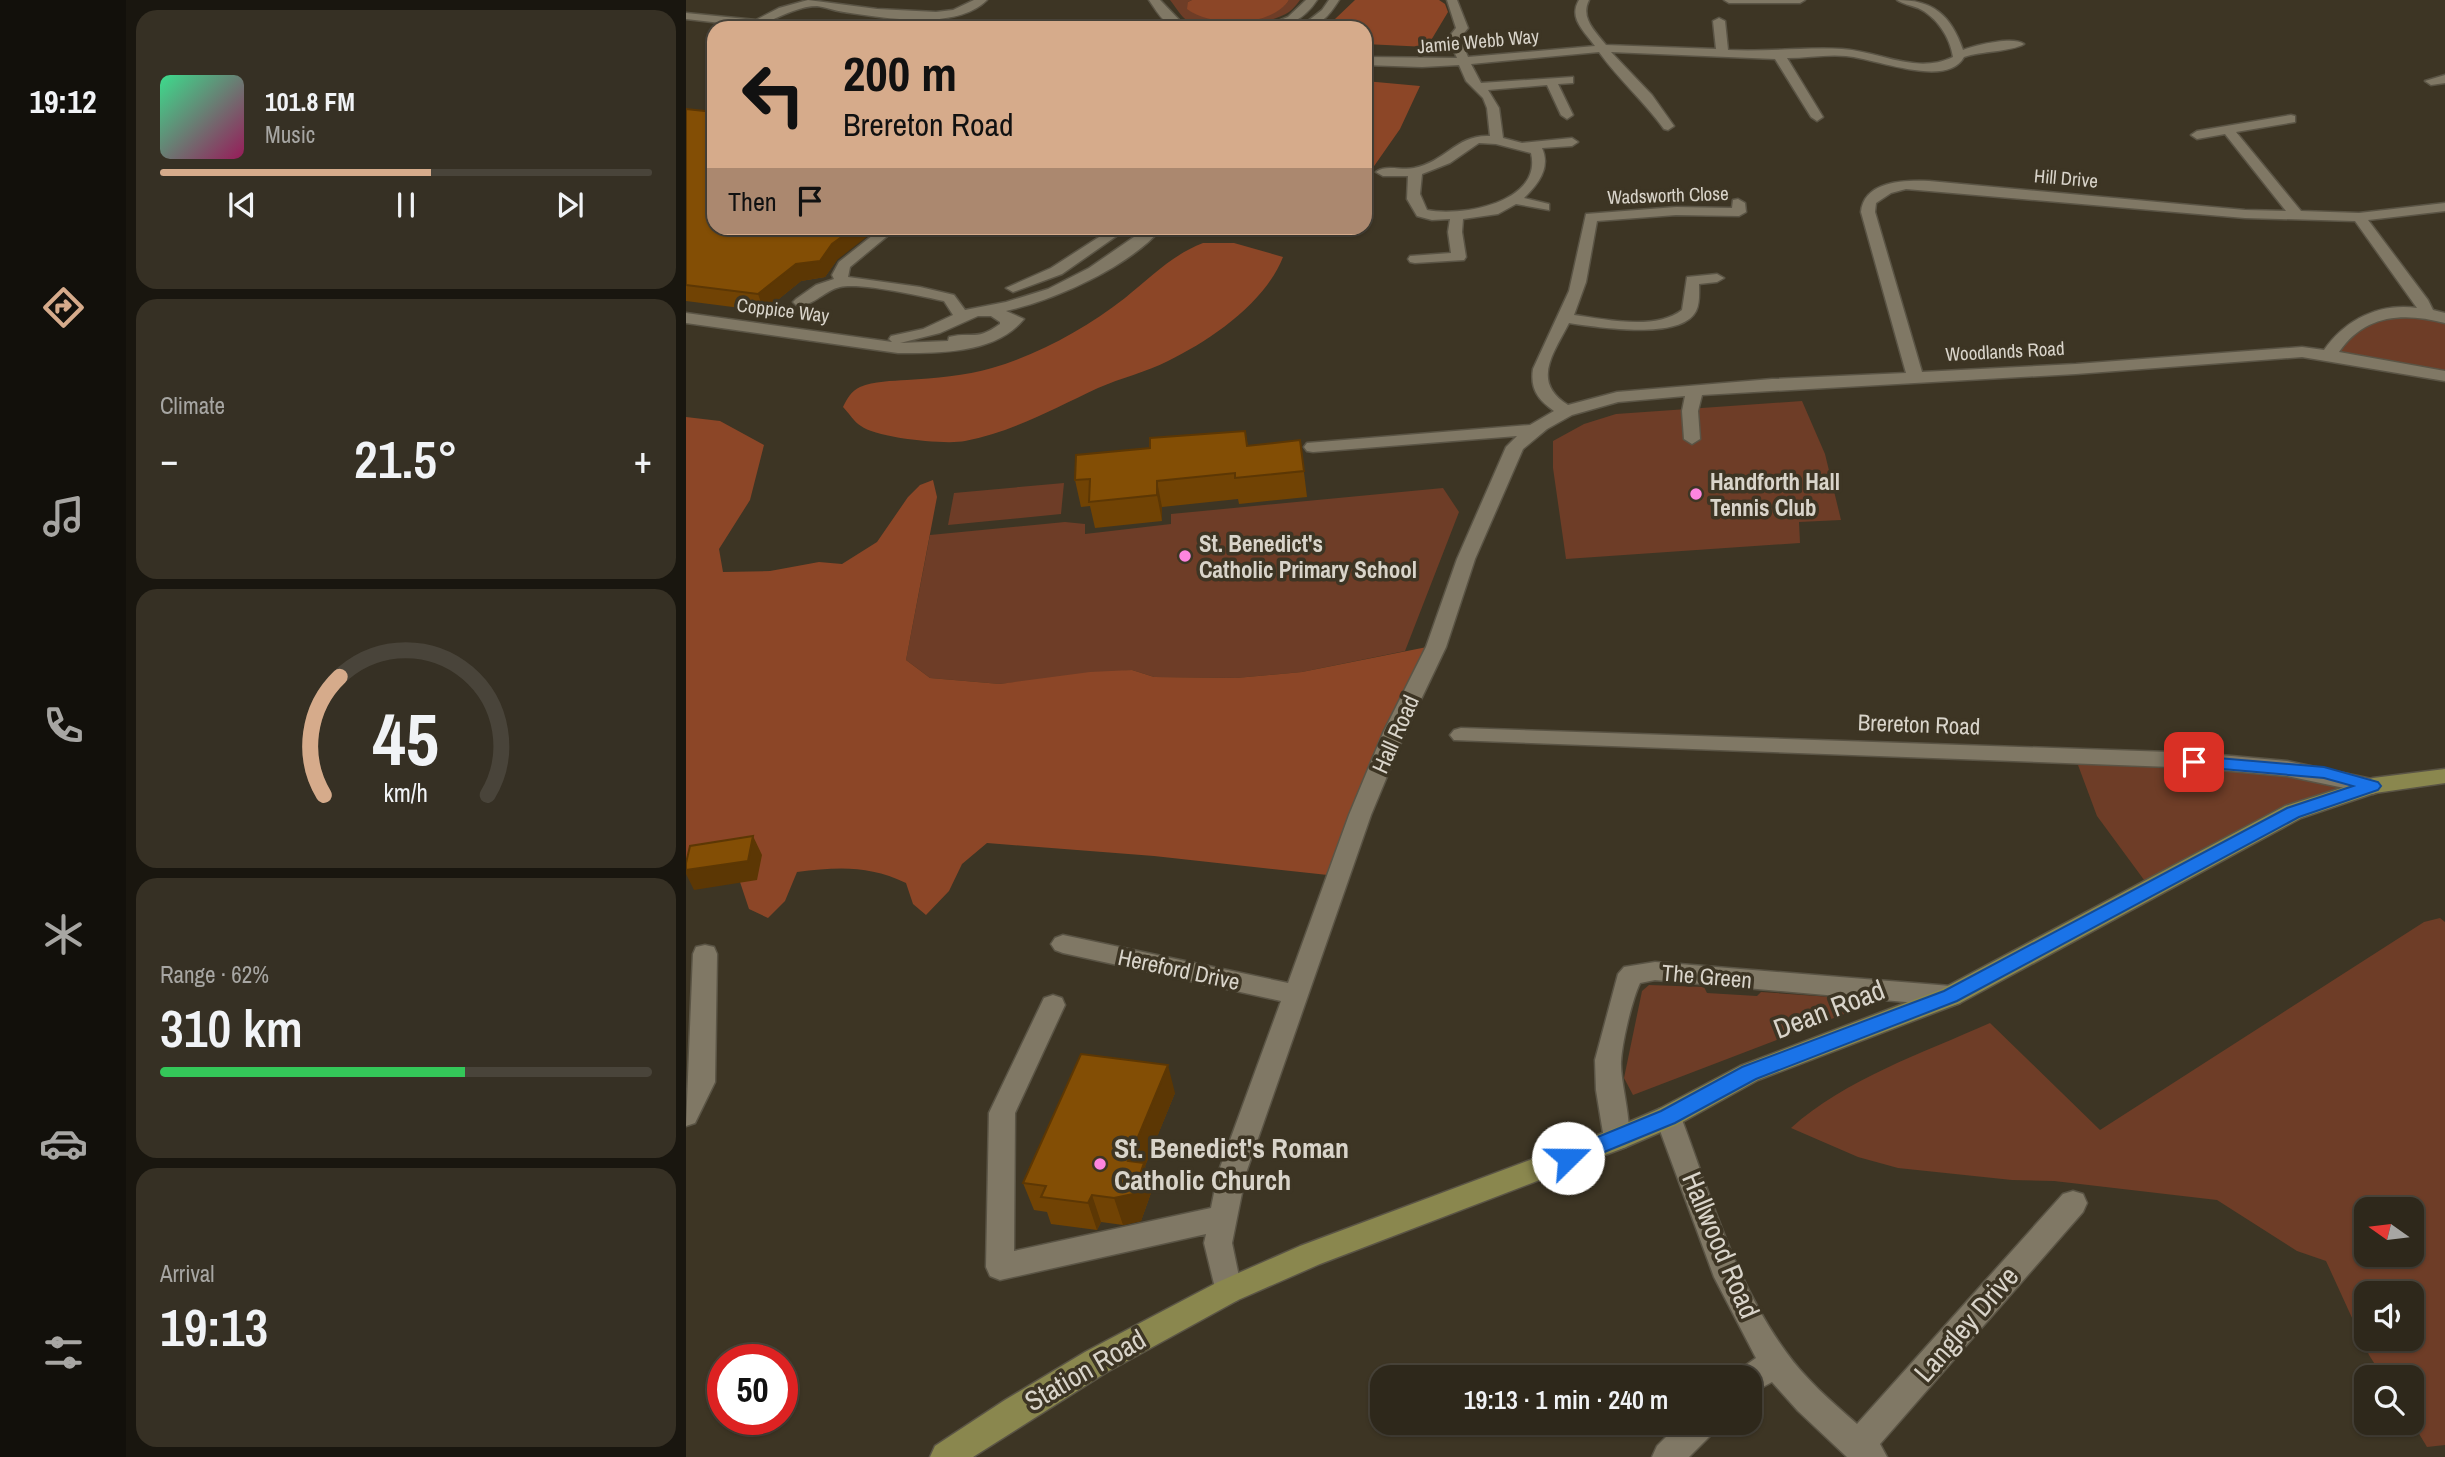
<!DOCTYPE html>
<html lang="en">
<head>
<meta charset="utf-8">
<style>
	:root { --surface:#2e281b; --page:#363024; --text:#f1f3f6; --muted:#a7a6a3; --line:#49443a; --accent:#d6ab8b }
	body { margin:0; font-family:"Archivo Narrow",sans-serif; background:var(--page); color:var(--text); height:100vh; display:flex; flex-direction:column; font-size:26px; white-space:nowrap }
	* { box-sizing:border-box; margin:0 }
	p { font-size:23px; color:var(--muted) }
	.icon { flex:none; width:38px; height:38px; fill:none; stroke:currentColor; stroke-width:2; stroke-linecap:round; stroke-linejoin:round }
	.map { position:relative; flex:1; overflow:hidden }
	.drawer { display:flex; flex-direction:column; gap:10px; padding:10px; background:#19160f; width:560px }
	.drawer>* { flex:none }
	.hud { position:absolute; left:21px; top:21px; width:665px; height:214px; border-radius:21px; box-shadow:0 2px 5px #0004,0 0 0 2px var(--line); background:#d6ab8b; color:#111; overflow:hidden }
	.needle { width:46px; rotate:284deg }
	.controls { position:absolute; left:1668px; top:1197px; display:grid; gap:14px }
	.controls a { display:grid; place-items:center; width:70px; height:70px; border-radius:14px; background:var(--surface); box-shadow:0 2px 5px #0004,0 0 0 2px var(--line); font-size:35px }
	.speed { position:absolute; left:21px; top:1344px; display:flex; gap:14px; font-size:35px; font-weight:700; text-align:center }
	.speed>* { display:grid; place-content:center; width:91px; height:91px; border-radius:50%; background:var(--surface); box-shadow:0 2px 5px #0004,0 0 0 2px var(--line); line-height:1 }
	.speed .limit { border:10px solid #d22; background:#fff; color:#111 }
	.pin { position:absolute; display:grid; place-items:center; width:60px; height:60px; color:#fff; margin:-30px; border-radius:14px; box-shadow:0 4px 10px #0006 }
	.me { position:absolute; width:77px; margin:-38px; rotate:68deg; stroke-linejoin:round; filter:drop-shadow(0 0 5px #0008) }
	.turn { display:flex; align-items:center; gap:24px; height:147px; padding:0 21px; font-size:32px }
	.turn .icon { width:91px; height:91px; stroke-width:2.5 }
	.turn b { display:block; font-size:49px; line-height:60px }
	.then { display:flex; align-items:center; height:66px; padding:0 21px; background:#0003; gap:14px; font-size:26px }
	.big { font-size:52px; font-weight:600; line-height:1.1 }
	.drawer .card { flex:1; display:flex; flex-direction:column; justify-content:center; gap:10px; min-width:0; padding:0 24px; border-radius:21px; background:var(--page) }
	.drawer .dial { align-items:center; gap:0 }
	.dial svg { height:182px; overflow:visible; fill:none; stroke:var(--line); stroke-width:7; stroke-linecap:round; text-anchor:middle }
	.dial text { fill:var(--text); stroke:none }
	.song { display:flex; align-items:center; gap:21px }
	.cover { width:84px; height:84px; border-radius:10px; background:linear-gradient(135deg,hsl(150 70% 55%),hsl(330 70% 35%)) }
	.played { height:7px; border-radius:4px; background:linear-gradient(90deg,var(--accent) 55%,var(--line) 55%) }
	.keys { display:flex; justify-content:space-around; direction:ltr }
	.heat { display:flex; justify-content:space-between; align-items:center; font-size:38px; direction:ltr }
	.charge { height:10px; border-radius:5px; background:linear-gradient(90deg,#34c759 62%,var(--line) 0) }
	.trip { position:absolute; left:684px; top:1365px; width:392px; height:70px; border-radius:21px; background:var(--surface); box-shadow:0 2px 5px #0004,0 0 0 2px var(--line); font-weight:600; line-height:70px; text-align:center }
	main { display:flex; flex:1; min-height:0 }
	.menu { display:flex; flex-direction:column; width:126px; justify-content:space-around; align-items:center; background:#12100b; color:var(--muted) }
	.menu .icon { width:49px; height:49px }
	.menu .on { color:var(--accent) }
	.menu b { font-size:32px; color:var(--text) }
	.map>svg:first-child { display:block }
</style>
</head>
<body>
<main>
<nav class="menu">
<b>19:12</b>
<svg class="icon on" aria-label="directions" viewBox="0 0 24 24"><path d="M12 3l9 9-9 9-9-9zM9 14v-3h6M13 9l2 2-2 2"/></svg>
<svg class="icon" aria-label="music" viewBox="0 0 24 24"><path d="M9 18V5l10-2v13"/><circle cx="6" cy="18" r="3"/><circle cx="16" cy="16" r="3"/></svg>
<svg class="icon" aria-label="phone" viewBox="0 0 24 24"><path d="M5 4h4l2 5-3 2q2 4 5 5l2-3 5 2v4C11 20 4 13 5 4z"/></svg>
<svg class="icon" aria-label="climate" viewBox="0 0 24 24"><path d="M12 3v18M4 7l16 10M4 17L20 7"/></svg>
<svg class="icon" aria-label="car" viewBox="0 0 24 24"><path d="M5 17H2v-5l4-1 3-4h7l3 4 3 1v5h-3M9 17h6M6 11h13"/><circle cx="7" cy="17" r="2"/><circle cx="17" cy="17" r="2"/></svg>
<svg class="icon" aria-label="filters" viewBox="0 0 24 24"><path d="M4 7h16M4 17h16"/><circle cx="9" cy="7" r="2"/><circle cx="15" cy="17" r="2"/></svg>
</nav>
<section class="drawer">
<div class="card">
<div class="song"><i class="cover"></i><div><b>101.8 FM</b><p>Music</p></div></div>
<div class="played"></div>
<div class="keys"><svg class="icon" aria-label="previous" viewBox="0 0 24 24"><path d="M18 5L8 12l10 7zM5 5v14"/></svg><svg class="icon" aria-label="pause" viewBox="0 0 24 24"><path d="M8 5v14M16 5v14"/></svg><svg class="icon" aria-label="next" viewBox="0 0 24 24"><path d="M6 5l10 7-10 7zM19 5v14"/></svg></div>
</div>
<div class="card"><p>Climate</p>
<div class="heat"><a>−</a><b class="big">21.5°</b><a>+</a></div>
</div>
<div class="card dial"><svg viewBox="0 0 100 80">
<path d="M14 69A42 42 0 1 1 86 69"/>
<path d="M14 69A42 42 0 0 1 21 17" stroke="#d6ab8b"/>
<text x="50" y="56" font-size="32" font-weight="700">45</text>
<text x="50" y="72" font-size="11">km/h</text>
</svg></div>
<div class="card"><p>Range · 62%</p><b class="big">310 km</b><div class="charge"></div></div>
<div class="card"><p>Arrival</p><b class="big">19:13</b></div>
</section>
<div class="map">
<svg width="1759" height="1457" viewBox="0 0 1759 1457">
	<rect width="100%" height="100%" fill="#3d3524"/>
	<!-- green -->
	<path fill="#6e3d27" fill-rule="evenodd" d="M484 0H506L502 2C510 7 521 18 530 21 550 27 591 17 603 0H614C611 4 607 9 603 12 583 25 523 35 502 21 495 17 489 6 484 0Z
		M1686 315 1759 318V376L1643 354Z
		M1116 401 1139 454 1155 520 1113 522 1114 543 880 559 867 468V441L898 424 930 414Z
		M378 483 375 514 262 525 268 493Z
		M757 488 773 512 719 651 616 672 550 678 468 677 446 670 314 684 244 678 220 660 244 535 379 522 399 524V534L485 524V514Z
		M1389 757 1532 763 1687 786 1630 804 1464 888 1411 816Z
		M1754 918 1759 922V1445L1741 1447 1726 1422V1377H1697L1683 1355 1640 1261 1611 1251 1531 1200 1368 1181 1326 1180 1212 1168 1172 1157 1105 1128C1159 1079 1237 1053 1304 1023L1414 1130 1738 922ZM1680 1209H1726V1255H1680ZM1680 1293H1726V1339H1680Z
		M963 985 1018 987 1021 993 1071 996 1075 992 1173 999 1187 1003 947 1095 938 1078 956 991Z"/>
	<!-- forest -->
	<path fill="#8c4627" d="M506 0H603C584 28 525 27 501 9L502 2Z
		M669 0H753L759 4 762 12 741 47 679 44V28H644L649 19Z
		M679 81 734 86 714 129 679 179Z
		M517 243H548L597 257C579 303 525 340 482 361 460 372 435 378 412 388 369 408 326 432 279 441 260 445 190 438 175 426 168 422 163 413 157 407 161 399 165 391 174 387 188 381 206 381 221 380 249 378 279 376 306 368 354 354 400 328 439 298 465 277 486 255 517 243Z
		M0 417 34 421 78 445 64 500 33 549 37 572 84 571 133 562 156 564 191 542 222 497 234 485 247 480 251 497 220 660 244 678 314 684 404 672 446 670 468 677 550 678 616 672 741 647 651 876 468 856 301 843 276 864 263 891 240 915 227 904 220 883C182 865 152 867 111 872L99 901 82 918 63 909 54 882 0 873Z"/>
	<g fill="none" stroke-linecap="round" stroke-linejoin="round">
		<!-- minor casing -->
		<g stroke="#5a5445" stroke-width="3">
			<path id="minor" d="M122 0 191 9 250 12 267 10 288 0H301C270 31 198 18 158 12 149 11 140 7 131 6 116 6 98 14 84 21L122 25 128 28 70 27 0 19V13L70 20 93 8Z
				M463 0H474L501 28C479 28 474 16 463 0Z
				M620 0H631C617 21 600 28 575 28L602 17Z
				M643 0H653C643 16 633 28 613 28L636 10Z
				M761 0H771L782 28 774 38 782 57 909 46C898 31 882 18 893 0H903C894 18 909 31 920 45L1030 49 1027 21 1033 18 1039 21 1042 50C1080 52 1118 47 1156 49 1193 51 1230 75 1267 57 1264 37 1251 17 1232 8 1224 5 1217 4 1211 0 1247 0 1265 15 1277 50 1290 45 1327 36 1338 44 1325 52 1295 51 1278 57 1261 89 1188 58 1160 56 1141 54 1121 58 1101 58L1137 117 1131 121 1125 117 1089 59 925 52 966 95 988 126 982 130 978 129C957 100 933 80 913 52L785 64 795 83 887 77V83L872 84 887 115 881 119 875 115 861 85 802 90 813 108 817 138 836 143 886 138 892 142 886 146 856 148C865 168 852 184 838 198L863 204V210L830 204 812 214 777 219 776 232 780 257 778 260 729 263 724 262 722 259 724 256 765 253 762 232 764 219 746 220 731 216 721 199 722 176H697L690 172C700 164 716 171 728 168 759 162 771 134 804 136L801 108 797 98 780 81 773 65 736 67 679 65V57L771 58 762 38 770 28ZM793 143 810 144 845 153C857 203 775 217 741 210L734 194 736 174 764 163Z
				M1038 0H1119L1114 3H1043Z
				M1759 75V83L1745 85 1739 81Z
				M1605 115 1609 116V122L1550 132 1615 211 1673 213 1759 203V211L1682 220 1742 300 1747 310 1759 313V323C1718 312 1679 314 1653 352L1759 371V381L1616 357 1390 374 1016 395 1012 411 1014 439 1006 444 998 439 996 411 999 396 932 402 886 415 861 429 837 449 789 559 760 647 719 733 685 815 560 1173 546 1243 556 1291 552 1300 542 1304 532 1300 518 1243 520 1234 314 1280 304 1276 300 1267 303 1113 358 998 367 995 376 998 379 1005 329 1113 328 1251 525 1208 532 1173 595 1001 377 953 369 950 365 944 369 938 377 935 602 983 663 815 697 733 740 647 771 559 820 447 831 436 627 452 621 451 618 447 621 443 844 425 868 411C852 400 844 389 847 369L883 291 900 214 990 207 1046 208 1047 200 1052 199 1059 203 1060 212 1053 216 990 215 911 221 900 282 888 315C919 319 969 331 996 310L1001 277 1031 274 1038 278 1031 282 1013 284C1013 293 1014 303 1010 311 995 341 911 327 883 323 867 354 845 382 882 405L931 392 1086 379 1220 373 1175 212C1178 181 1218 180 1243 181L1559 210 1600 211 1539 134 1511 139 1505 135 1511 131ZM1220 189 1559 218 1669 221 1731 308C1693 303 1660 319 1638 350L1616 347 1390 364 1236 372 1189 212 1190 203 1205 193Z
				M196 228H211L164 267 162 277 234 287 268 295 279 310 320 302 362 289 403 268 461 228H476C443 267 369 300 320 311L338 319C309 354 253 353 212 353L0 323V313L206 342 203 339 205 336 237 329 267 315 258 301C236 296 173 282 154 287 139 290 124 309 110 305L107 302 110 299 130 285 148 279 146 275 153 262ZM292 316H305L314 322V324C289 342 287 331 263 337L262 341 214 343 254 333Z
				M427 228H442L376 274 327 292 320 288 365 268Z
				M775 728 1512 753 1601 761 1695 781 1698 786 1695 791 1687 794 1601 776 1512 768 768 740 764 735 768 730Z
				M19 945 28 947 31 954 29 1082 9 1123 0 1126 7 954 10 947Z
				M969 962 1265 986 1274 989 1277 996 1274 1003 1265 1006 969 980 954 983C946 1000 936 1042 935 1062 934 1085 949 1128 940 1147L931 1150 922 1147 918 1139 910 1090 909 1060 932 974 938 967Z
				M982 1106 991 1109 995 1117C1025 1197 1049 1282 1100 1352 1119 1379 1146 1402 1171 1424L1377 1194 1387 1191 1397 1194 1401 1203 1397 1212 1194 1444 1201 1457H1161L1112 1411 1086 1382 1064 1394V1377H1050L1053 1370 1070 1358 1028 1277 969 1117 973 1109Z
				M994 1423H1030L1026 1434 1003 1457H966L971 1446Z"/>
		</g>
		<!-- major casing -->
		<g stroke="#5a5445" stroke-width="3">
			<path id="major" d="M1759 769V783L1689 793 1615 818 1274 1003 1072 1080 991 1125 940 1147 634 1264 552 1300 421 1372 287 1457H244L249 1446 319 1400 399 1352 532 1282 614 1246 922 1131 973 1109 1054 1066 1256 989 1599 806 1687 778Z"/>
		</g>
		<!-- minor -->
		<use href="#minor" fill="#807865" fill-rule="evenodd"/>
		<!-- major -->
		<use href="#major" fill="#8a874e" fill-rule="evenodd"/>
	</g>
	<!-- wall -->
	<path fill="#714304" d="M0 109 151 260 139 277 115 281 78 311 0 301Z
		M559 431 562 446 614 440 621 497 553 504 552 499 476 507V521L409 528 404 506 395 507 389 480 464 448Z
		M489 1093 459 1166 466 1190 455 1221 437 1225 415 1222 411 1230 365 1224 361 1212 348 1210 337 1183Z"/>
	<!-- shaded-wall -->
	<path fill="#5c3704" d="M168 228H192L151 260 139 277 115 281 78 311 72 294 110 264 146 244Z
		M471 481 476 507V521L471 495Z
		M67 836 76 855 71 880 8 890 0 874V870Z
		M482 1065 489 1093 459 1166 466 1190 455 1221 437 1225 428 1198Z
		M406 1195 415 1222 411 1230 402 1203Z"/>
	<!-- building -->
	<path fill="#834e05" stroke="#5c3704" stroke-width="2" d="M0 109 28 112V228H168L146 244 134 261 110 264 72 294 0 285Z
		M559 431 561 446 614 440 618 471 549 478V473L471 481V495L403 502 404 479 389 480 390 455 464 448V438Z
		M67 836 62 861 0 870V863L4 846Z
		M395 1054 482 1065 442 1161 458 1163 447 1194 428 1198 406 1195 402 1203 355 1197 360 1186 337 1183Z"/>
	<!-- route -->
	<path fill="#1a73e8" stroke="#114b97" stroke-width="2" d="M1508 756 1638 767 1692 782 1695 786 1692 790 1613 817 1271 1001 1070 1079 989 1123 889 1164 882 1167 875 1164 872 1158 875 1152 975 1111 1056 1067 1258 991 1601 808 1667 786 1638 778 1502 766 1500 762 1502 758Z"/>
	<!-- markers -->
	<g fill="#fe85df" stroke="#3d3524" stroke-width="2.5">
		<circle cx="1010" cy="494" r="7"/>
		<circle cx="499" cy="556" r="7"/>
		<circle cx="414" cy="1164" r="7"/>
	</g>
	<g text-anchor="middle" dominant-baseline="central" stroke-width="7" stroke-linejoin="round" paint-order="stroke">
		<!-- far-street labels -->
		<g font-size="19" fill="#d9d4ca" stroke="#3d3524">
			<text transform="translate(792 41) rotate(-5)">Jamie Webb Way</text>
			<text transform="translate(1380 178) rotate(5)">Hill Drive</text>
			<text transform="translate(982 195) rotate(-2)">Wadsworth Close</text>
			<text transform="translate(97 310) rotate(7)">Coppice Way</text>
			<text transform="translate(1319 351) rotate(-3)">Woodlands Road</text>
		</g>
		<!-- poi labels -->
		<g font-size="23" font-weight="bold" fill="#d9d4ca" stroke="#3d3524" text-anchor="start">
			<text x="1024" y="481">Handforth Hall<tspan x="1024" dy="26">Tennis Club</tspan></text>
			<text x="513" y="543">St. Benedict's<tspan x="513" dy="26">Catholic Primary School</tspan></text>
		</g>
		<!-- street labels -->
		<g font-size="23" fill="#d9d4ca" stroke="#3d3524">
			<text transform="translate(1233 724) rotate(2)">Brereton Road</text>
			<text transform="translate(709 734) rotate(-66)">Hall Road</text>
			<text transform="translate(493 969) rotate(12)">Hereford Drive</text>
			<text transform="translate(1021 976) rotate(5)">The Green</text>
		</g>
		<!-- near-street labels -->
		<g font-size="28" fill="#d9d4ca" stroke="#3d3524">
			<text transform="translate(1143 1009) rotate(-21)">Dean Road</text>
			<text transform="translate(1035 1245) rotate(67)">Hallwood Road</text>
			<text transform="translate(1280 1324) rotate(-49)">Langley Drive</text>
			<text transform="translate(399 1370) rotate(-30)">Station Road</text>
		</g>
		<!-- near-poi labels -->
		<g font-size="28" font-weight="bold" fill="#d9d4ca" stroke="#3d3524" text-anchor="start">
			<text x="428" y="1148">St. Benedict's Roman<tspan x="428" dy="32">Catholic Church</tspan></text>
		</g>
	</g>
</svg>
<div class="controls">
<a><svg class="needle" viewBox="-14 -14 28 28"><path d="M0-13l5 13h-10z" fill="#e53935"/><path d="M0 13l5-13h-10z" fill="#a7a6a3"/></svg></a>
<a><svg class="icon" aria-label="sound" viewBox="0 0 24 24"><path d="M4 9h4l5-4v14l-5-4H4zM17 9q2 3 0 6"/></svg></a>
<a><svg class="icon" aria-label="search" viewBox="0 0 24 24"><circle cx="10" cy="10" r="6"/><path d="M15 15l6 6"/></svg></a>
</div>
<div class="speed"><div class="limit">50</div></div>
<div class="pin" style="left:1508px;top:762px;background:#d93025"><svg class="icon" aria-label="arrive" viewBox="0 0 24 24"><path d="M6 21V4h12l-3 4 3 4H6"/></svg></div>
<svg class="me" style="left:882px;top:1158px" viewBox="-20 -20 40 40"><circle r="19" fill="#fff"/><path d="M0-13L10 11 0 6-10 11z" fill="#1a73e8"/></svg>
<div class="trip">19:13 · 1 min · 240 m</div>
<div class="hud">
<div class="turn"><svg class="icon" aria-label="left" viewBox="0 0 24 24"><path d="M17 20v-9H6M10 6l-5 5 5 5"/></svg><div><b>200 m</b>Brereton Road</div></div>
<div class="then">Then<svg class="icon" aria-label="arrive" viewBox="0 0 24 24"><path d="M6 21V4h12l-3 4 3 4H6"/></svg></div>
</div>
</div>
</main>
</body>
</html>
